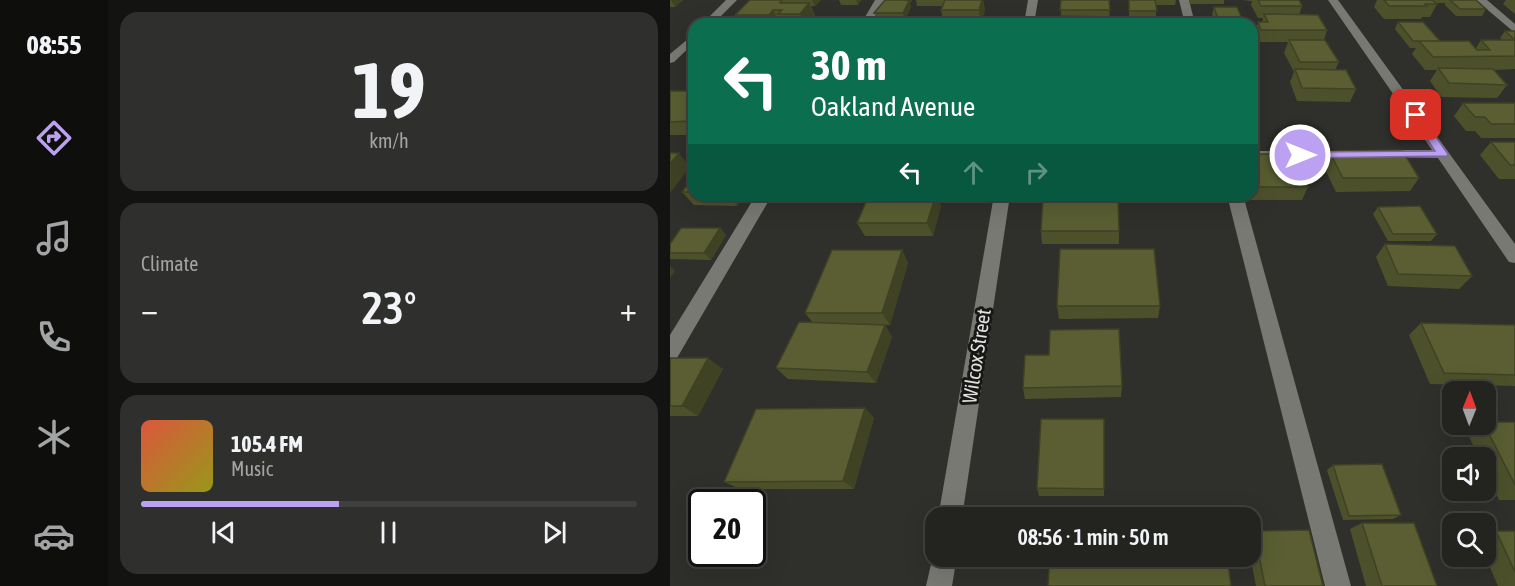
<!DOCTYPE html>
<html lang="en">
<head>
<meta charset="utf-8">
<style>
	:root { --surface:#232420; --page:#2f302d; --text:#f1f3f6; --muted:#a3a4a5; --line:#40413e; --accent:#bca0f2 }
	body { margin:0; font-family:"Asap Condensed",sans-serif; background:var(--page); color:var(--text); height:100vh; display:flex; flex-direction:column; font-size:22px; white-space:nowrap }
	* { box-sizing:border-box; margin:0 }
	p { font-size:20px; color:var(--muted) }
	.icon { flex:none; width:33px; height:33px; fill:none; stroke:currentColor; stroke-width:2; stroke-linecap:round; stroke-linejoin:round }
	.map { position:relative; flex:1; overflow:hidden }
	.details { display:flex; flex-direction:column; gap:12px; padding:12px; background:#131412; width:562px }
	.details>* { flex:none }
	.top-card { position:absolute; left:18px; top:18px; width:570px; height:183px; border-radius:18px; box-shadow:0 6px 24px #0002,0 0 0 2px var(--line); background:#0b6e4f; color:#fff; overflow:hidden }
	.needle { width:39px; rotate:1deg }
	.controls { position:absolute; left:772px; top:381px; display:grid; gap:12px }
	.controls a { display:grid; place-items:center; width:54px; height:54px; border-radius:12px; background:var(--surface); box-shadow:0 6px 24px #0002,0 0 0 2px var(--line); font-size:30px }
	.speed { position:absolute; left:18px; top:489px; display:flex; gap:12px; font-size:30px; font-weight:700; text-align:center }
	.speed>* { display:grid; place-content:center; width:78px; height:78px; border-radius:50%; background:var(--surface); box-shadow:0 6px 24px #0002,0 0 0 2px var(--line); line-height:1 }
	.speed .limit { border:3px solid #111; border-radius:9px; background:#fff; color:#111 }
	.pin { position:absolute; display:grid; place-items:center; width:51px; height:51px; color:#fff; margin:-26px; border-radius:12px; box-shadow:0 3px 9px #0006 }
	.me { position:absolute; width:66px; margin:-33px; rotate:90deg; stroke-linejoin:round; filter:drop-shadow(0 0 4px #0008) }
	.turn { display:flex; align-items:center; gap:21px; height:126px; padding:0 24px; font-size:27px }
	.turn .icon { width:78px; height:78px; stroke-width:2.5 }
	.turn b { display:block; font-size:42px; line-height:51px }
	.lanes { display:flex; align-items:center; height:57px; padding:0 24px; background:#0003; justify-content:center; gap:30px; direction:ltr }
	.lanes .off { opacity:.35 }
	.big { font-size:45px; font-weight:600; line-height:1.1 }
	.details .widget { flex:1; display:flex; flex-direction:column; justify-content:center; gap:9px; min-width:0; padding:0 21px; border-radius:18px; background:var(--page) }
	.details .dial { align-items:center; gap:0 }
	.dial b { font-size:78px; line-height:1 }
	.song { display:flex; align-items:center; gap:18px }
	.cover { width:72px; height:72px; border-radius:9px; background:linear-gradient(135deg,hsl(10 70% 55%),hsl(60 70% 35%)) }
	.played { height:6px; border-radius:3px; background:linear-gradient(90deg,var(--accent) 40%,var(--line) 40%) }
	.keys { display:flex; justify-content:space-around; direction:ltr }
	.heat { display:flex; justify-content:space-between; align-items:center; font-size:33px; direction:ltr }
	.trip { position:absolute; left:255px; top:507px; width:336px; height:60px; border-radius:18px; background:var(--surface); box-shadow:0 6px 24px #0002,0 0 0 2px var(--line); font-weight:600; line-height:60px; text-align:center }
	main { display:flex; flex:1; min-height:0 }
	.tab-bar { display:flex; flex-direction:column; width:108px; justify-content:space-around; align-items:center; background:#0e0e0d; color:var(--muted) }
	.tab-bar .icon { width:42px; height:42px }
	.tab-bar .active { color:var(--accent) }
	.tab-bar b { font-size:27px; color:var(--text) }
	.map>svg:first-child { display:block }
</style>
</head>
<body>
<main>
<nav class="tab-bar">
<b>08:55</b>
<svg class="icon active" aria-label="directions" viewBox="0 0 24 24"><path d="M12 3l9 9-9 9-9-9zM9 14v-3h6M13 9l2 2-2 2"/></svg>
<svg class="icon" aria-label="music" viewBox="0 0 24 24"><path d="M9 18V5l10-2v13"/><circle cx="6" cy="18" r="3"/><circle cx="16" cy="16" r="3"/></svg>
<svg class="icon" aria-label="phone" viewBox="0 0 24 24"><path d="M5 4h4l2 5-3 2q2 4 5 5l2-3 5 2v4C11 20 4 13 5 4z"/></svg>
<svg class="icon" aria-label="climate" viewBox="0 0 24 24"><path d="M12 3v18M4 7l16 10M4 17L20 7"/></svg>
<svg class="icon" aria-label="car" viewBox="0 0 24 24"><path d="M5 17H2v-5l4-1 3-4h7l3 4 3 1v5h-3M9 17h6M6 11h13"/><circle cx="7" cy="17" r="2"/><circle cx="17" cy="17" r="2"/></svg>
</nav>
<section class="details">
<div class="widget dial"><b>19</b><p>km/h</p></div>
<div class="widget"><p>Climate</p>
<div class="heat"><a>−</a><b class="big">23°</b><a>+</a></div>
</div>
<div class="widget">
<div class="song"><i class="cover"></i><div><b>105.4 FM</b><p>Music</p></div></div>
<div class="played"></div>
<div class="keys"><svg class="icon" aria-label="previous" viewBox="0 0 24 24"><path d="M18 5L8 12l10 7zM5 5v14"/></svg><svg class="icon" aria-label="pause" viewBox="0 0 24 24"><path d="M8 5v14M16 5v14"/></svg><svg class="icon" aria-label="next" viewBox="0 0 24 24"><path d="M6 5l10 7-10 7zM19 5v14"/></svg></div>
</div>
</section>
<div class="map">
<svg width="845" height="586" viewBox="0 0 845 586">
	<rect width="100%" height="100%" fill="#2f302b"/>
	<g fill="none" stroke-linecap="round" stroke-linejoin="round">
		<!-- minor -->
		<path fill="#787973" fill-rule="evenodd" d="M56 0H67L43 24H32Z
			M205 0H215L201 24H191Z
			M358 0H368L364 24H354Z
			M509 0H519L525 24H515Z
			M658 0H668L845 244V263L839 262 768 158 707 157 705 154 712 150H762Z
			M806 0H817L845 24V33Z
			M24 34V43L4 62 0 63V54Z
			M582 151H681L688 155 681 159H582Z
			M86 195H102L7 358 0 361V335Z
			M324 195H340L292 518H268Z
			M557 195H573L681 586H655Z
			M265 547 266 556H287L282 586H256Z"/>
	</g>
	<!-- wall -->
	<path fill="#4d512b" d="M0 0H13L5 7H0Z
		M80 0H151L145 6H141L145 15 138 24H56L68 21 65 15Z
		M169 0H191L188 5H171Z
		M215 0H242L240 4 241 7 235 20H207L204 13Z
		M246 0H313L315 10 312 19H273L271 10 273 6H247Z
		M391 0H440V4H439L440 24 391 16Z
		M459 0H506L505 5H486V18L459 17Z
		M519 0H554V4H520Z
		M572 0H629L632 6 629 15 657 30 654 40 669 62 665 70 686 89 680 102 627 101 620 82 624 72 614 53 618 42H588L585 35 588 22H592L593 18H588L581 5 582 1Z
		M707 0H806L816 9 812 16H786L775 5V3H766L767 4 760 17H752L751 19H714L704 7Z
		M836 0H845V14L833 4Z
		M544 7 572 19 571 24H546L542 14Z
		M728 22 770 41 806 48 811 40H833L830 38 835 31H845V69L824 70 837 85 827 98 771 97 760 81 767 70H755L742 54 746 48H740L725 29Z
		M582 59 585 68 583 75H582Z
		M0 91H24V135H0Z
		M793 103H845V138H811L805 131H796L784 116Z
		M821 142H845V179H829L810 155Z
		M659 151 749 178 740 191 666 192 653 165Z
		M582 154 638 187 632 200H573L572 195H582Z
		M24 176V195H74L67 206 24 205 12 192Z
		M199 195H267L271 206 263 236H195L187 223Z
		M388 195H444L449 231V244H372L371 231 388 198Z
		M484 195H533V199L485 198Z
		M708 207 767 234 761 241H718L703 214Z
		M50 228 56 235 41 260 0 259V244Z
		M715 244 802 276 789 289 718 286 706 257Z
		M232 250 238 263 220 325H215L222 337 206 383 118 379 106 368 143 323 135 313Z
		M387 306H490L488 318 389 319Z
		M751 323 845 325V386L760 384 739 335Z
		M0 358 53 369 28 416H0Z
		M452 386 451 397 355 399 353 388Z
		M195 408 204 418 184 489H70L54 482Z
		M845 422V500H829L816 472V458H809L797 432 809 424Z
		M663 465 731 515 723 519 673 520 657 470Z
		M367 488 434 489V496H369Z
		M692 523 767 586H696L680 529Z
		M584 531 653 586H586L580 556V534Z
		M826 531H845V586H828L815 556 816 534Z"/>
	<!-- shaded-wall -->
	<path fill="#3f4223" d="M1 0H13L5 7Z
		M142 0H151L145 6Z
		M186 0H191L188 5Z
		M237 0H242L240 4 241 7 235 20 233 13Z
		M312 0H313L315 10 311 23 309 10Z
		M139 3 145 15 138 24H134L130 14Z
		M103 10 109 22 103 24 99 15Z
		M24 115V129L18 121Z
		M9 153 20 167 0 193V164Z
		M59 195H74L67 206Z
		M266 195H267L271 206 263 236 257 223Z
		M50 228 56 235 41 260 34 253Z
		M232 250 238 263 220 325 212 313Z
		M0 266 5 271 0 278Z
		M215 325 222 337 206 383 197 372Z
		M38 358 53 369 28 416 12 406Z
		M195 408 204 418 184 489 173 481Z"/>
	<!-- building -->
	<path fill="#5a5e32" stroke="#3f4223" stroke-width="1.5" d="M80 0H112L110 3H139L130 14H108L112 10H103L99 15H65Z
		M215 0H234L239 1 233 13H204Z
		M275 0H312L309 10H271Z
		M391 0H439L440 10H390Z
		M459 0H485L487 11H459Z
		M588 0H629L632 6H591Z
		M714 0H762L767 4H755L757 6H719Z
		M780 0H806L816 9H790Z
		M544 7H567L572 19H548Z
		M594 14 648 15 657 30H591L588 22H598Z
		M390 16 440 17V24H390Z
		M260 19H314L312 24H258Z
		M59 21H111L109 24H56Z
		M728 22H753L770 41H743Z
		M835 31H845V40Z
		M619 40H655L669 62H630Z
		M811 40H845V56L763 57 749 41H799L807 50H820Z
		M582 59 585 68H582Z
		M768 68 823 69 837 85 779 83Z
		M625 69 676 70 686 89 632 88Z
		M0 91H24V115L18 121 0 122Z
		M793 103H845V124H821L815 117H805Z
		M821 142H845V165H840Z
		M732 150 749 178H673L659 151Z
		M0 153H9L0 164Z
		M582 154H625L638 187H582Z
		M24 176V192H12Z
		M199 195H266L257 223H187Z
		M373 198H448L449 231H371Z
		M750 206 767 234H723L708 207Z
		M11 228H50L34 253H0V244Z
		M715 244 785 246 802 276 728 274Z
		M390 249H484L490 306H387Z
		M162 250H232L212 313H135Z
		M129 322 215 325 197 372 106 368Z
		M751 323 845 325V375L774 373Z
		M449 329 452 386 353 388 355 355H379L380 330Z
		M0 358H38L12 406H0Z
		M195 408 173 481 54 482 86 409Z
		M371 419H434V489L367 488Z
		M816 422H845V485L814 424H816Z
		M712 464 731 515 679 516 663 465Z
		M692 523H744L767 586H712Z
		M639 530 653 586H595L584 531Z
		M826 531H845V572Z
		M380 556H557L561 586H378Z"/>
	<!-- route -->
	<path fill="#bca0f2" stroke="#7a689d" stroke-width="1.5" d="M742 113H749L778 154 777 156 630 158 624 155 630 152 765 151 741 115Z"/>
	<g text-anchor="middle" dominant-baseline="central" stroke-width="6" stroke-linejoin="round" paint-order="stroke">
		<!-- street labels -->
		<g font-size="20" fill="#e2e3e0" stroke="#171715">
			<text transform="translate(306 356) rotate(-81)">Wilcox Street</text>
		</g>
	</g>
</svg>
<div class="controls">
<a><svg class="needle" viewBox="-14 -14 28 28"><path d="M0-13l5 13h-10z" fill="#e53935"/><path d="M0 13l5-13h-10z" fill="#a3a4a5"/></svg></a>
<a><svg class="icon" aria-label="sound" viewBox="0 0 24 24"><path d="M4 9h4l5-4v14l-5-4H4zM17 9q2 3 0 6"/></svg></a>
<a><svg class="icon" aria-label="search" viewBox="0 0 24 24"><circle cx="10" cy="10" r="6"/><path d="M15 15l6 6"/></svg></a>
</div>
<div class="speed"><div class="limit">20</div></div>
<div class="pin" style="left:746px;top:115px;background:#d93025"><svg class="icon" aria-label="arrive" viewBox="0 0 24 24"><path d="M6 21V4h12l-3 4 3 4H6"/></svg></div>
<svg class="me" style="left:630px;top:155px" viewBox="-20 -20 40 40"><circle r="17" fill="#bca0f2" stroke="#fff" stroke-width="3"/><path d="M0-11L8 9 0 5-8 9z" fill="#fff"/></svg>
<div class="trip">08:56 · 1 min · 50 m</div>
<div class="top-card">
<div class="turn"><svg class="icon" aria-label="left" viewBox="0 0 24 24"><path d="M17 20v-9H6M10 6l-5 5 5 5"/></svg><div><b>30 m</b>Oakland Avenue</div></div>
<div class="lanes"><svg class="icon" aria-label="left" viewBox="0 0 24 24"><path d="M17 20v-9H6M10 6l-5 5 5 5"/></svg><svg class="icon off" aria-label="ahead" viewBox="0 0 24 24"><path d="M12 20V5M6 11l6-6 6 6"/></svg><svg class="icon off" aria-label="right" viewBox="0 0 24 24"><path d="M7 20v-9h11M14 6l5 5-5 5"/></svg></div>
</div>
</div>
</main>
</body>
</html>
